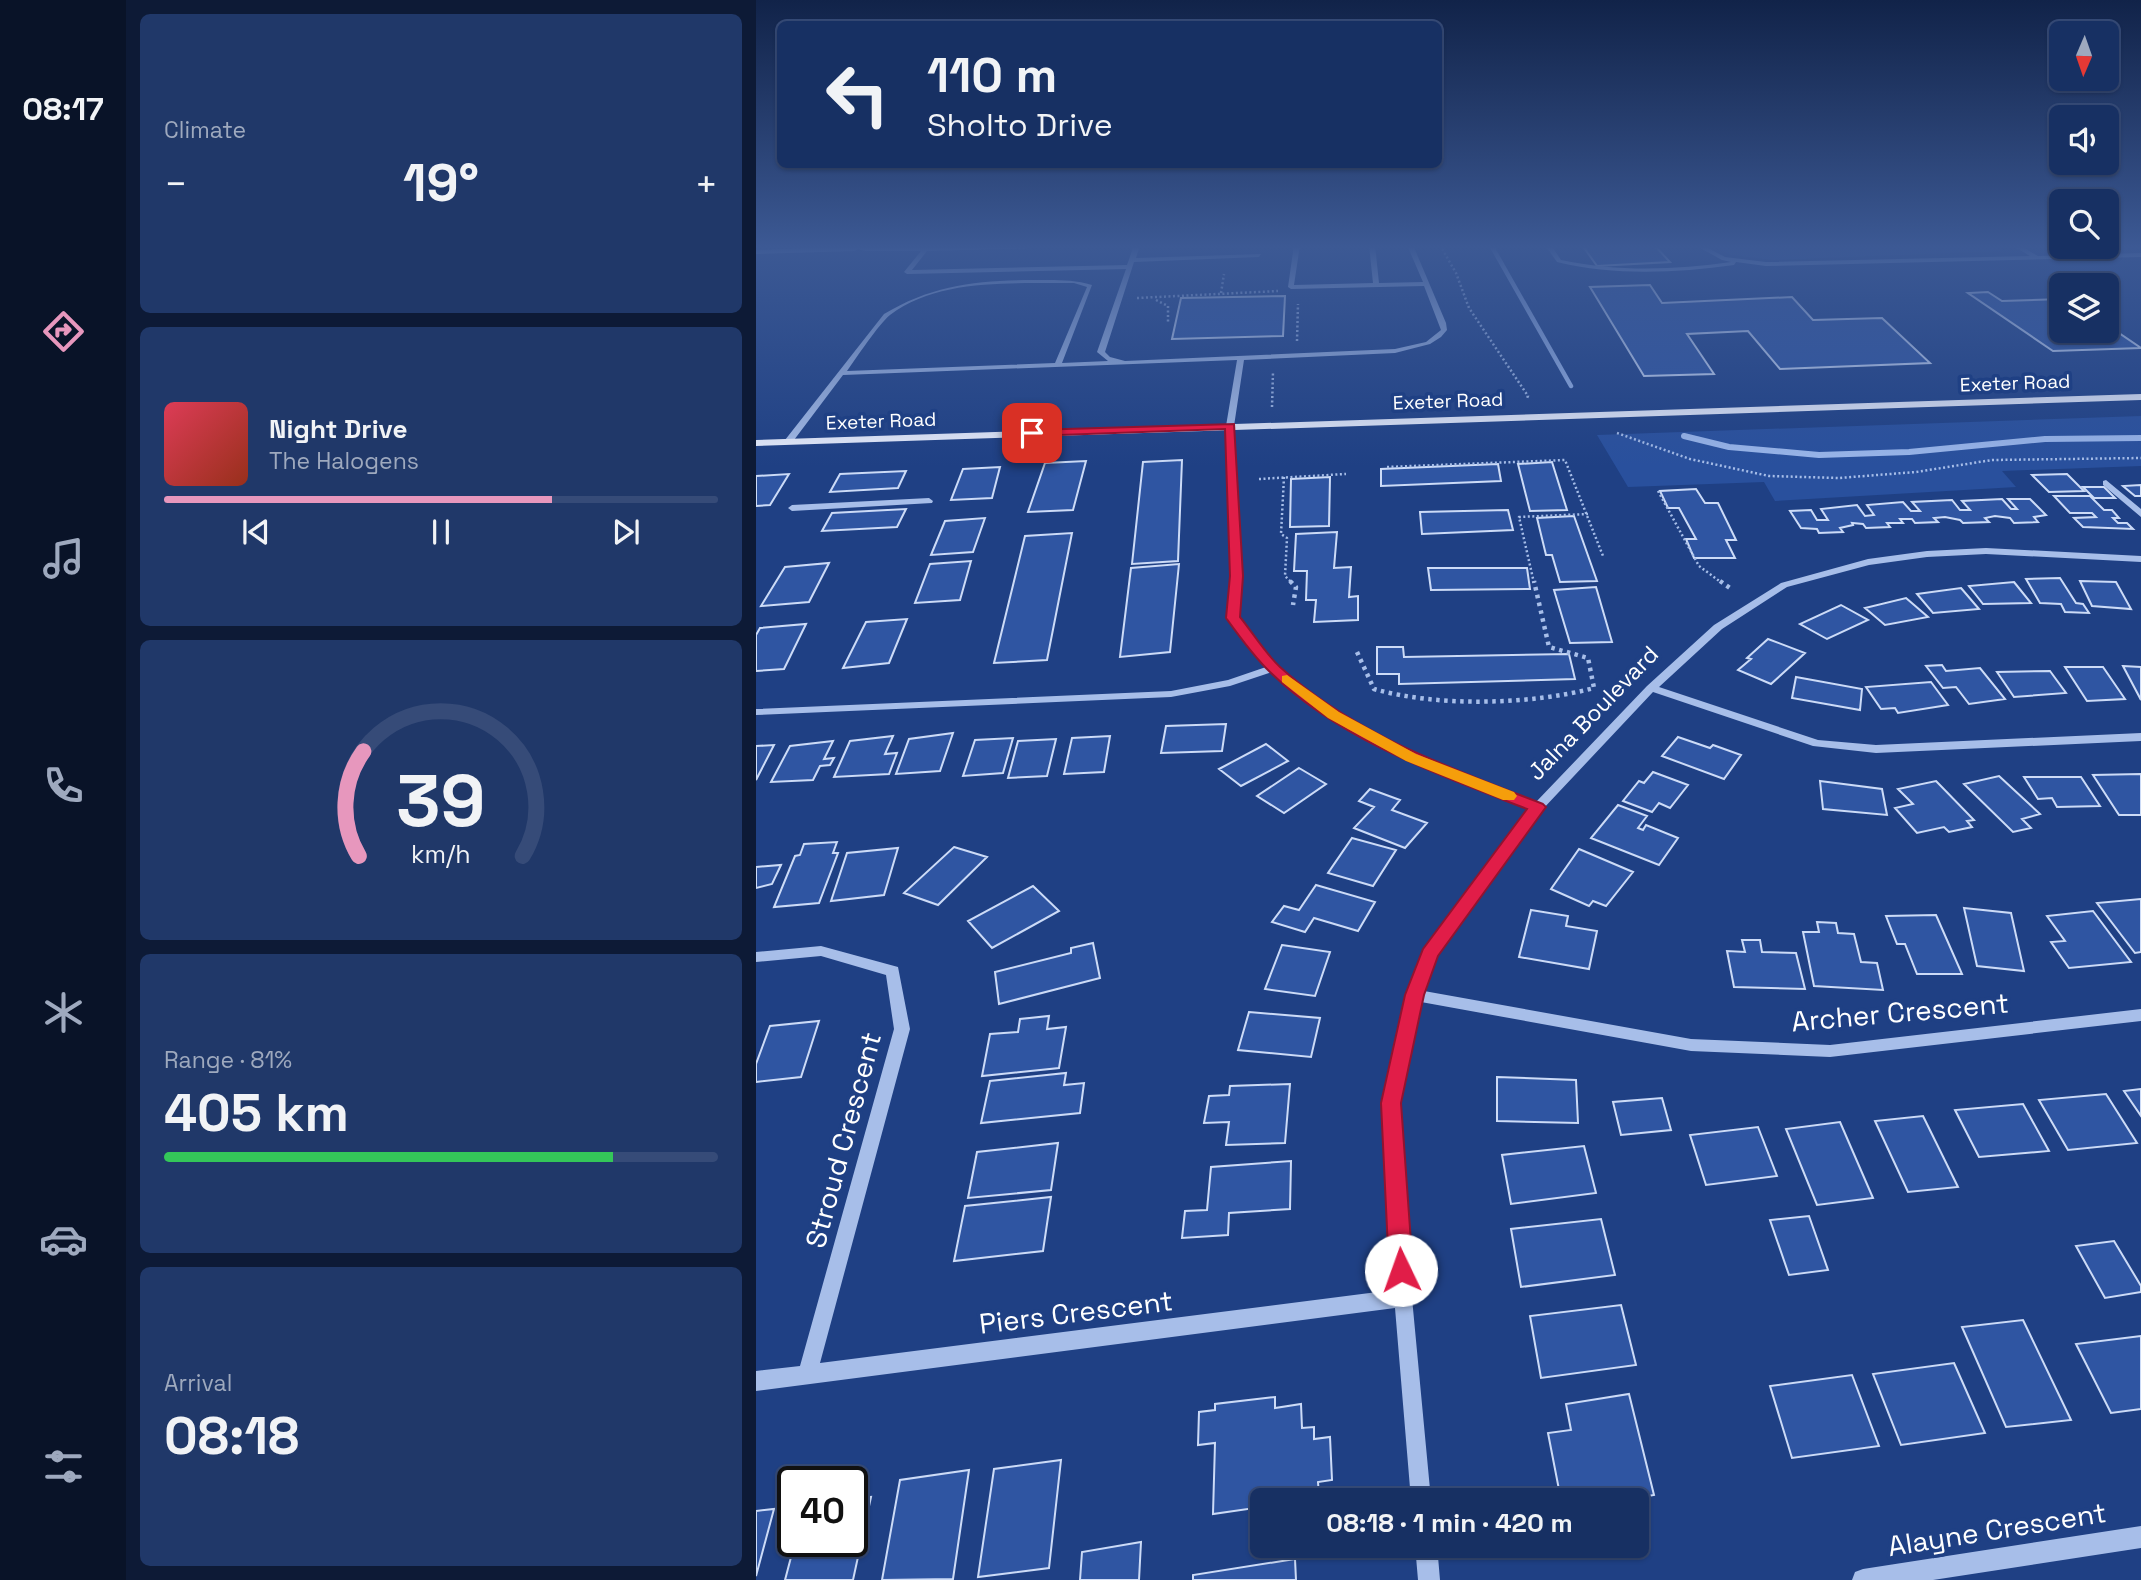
<!DOCTYPE html>
<html lang="en">
<head>
<meta charset="utf-8">
<style>
	:root { --surface:#173063; --page:#203869; --text:#f1f3f6; --muted:#9ea9be; --line:#364b78; --accent:#e797bd }
	body { margin:0; font-family:"Space Grotesk",sans-serif; background:var(--page); color:var(--text); height:100vh; display:flex; flex-direction:column; font-size:26px; white-space:nowrap }
	* { box-sizing:border-box; margin:0 }
	p { font-size:23px; color:var(--muted) }
	.icon { flex:none; width:38px; height:38px; fill:none; stroke:currentColor; stroke-width:2; stroke-linecap:round; stroke-linejoin:round }
	.map { position:relative; flex:1; overflow:hidden }
	.panel { display:flex; flex-direction:column; gap:14px; padding:14px; background:#0d1a36; width:630px }
	.panel>* { flex:none }
	.banner { position:absolute; left:21px; top:21px; width:665px; height:147px; border-radius:10px; box-shadow:0 2px 5px #0004,0 0 0 2px var(--line); background:#173063; color:var(--text); overflow:hidden }
	.needle { width:46px; rotate:182deg }
	.fabs { position:absolute; left:1293px; top:21px; display:grid; gap:14px }
	.fabs a { display:grid; place-items:center; width:70px; height:70px; border-radius:10px; background:var(--surface); box-shadow:0 2px 5px #0004,0 0 0 2px var(--line); font-size:35px }
	.speed { position:absolute; left:21px; top:1466px; display:flex; gap:14px; font-size:35px; font-weight:700; text-align:center }
	.speed>* { display:grid; place-content:center; width:91px; height:91px; border-radius:50%; background:var(--surface); box-shadow:0 2px 5px #0004,0 0 0 2px var(--line); line-height:1 }
	.speed .limit { border:4px solid #111; border-radius:10px; background:#fff; color:#111 }
	.pin { position:absolute; display:grid; place-items:center; width:60px; height:60px; color:#fff; margin:-30px; border-radius:14px; box-shadow:0 4px 10px #0006 }
	.me { position:absolute; width:77px; margin:-38px; rotate:357deg; stroke-linejoin:round; filter:drop-shadow(0 0 5px #0008) }
	.turn { display:flex; align-items:center; gap:24px; height:147px; padding:0 35px; font-size:32px }
	.turn .icon { width:91px; height:91px; stroke-width:2.5 }
	.turn b { display:block; font-size:49px; line-height:60px }
	.big { font-size:52px; font-weight:700; line-height:1.1 }
	.panel .tile { flex:1; display:flex; flex-direction:column; justify-content:center; gap:10px; min-width:0; padding:0 24px; border-radius:10px; background:var(--page) }
	.panel .dial { align-items:center; gap:0 }
	.dial svg { height:182px; overflow:visible; fill:none; stroke:var(--line); stroke-width:7; stroke-linecap:round; text-anchor:middle }
	.dial text { fill:var(--text); stroke:none }
	.song { display:flex; align-items:center; gap:21px }
	.cover { width:84px; height:84px; border-radius:10px; background:linear-gradient(135deg,hsl(350 70% 55%),hsl(10 70% 35%)) }
	.played { height:7px; border-radius:4px; background:linear-gradient(90deg,var(--accent) 70%,var(--line) 70%) }
	.keys { display:flex; justify-content:space-around; direction:ltr }
	.heat { display:flex; justify-content:space-between; align-items:center; font-size:38px; direction:ltr }
	.charge { height:10px; border-radius:5px; background:linear-gradient(90deg,#34c759 81%,var(--line) 0) }
	.trip { position:absolute; left:494px; top:1488px; width:399px; height:70px; border-radius:10px; background:var(--surface); box-shadow:0 2px 5px #0004,0 0 0 2px var(--line); font-weight:700; line-height:70px; text-align:center }
	main { display:flex; flex:1; min-height:0 }
	.menu { display:flex; flex-direction:column; width:126px; justify-content:space-around; align-items:center; background:#091328; color:var(--muted) }
	.menu .icon { width:49px; height:49px }
	.menu .selected { color:var(--accent) }
	.menu b { font-size:32px; color:var(--text) }
	.map>svg:first-child { display:block }
</style>
</head>
<body>
<main>
<nav class="menu">
<b>08:17</b>
<svg class="icon selected" aria-label="directions" viewBox="0 0 24 24"><path d="M12 3l9 9-9 9-9-9zM9 14v-3h6M13 9l2 2-2 2"/></svg>
<svg class="icon" aria-label="music" viewBox="0 0 24 24"><path d="M9 18V5l10-2v13"/><circle cx="6" cy="18" r="3"/><circle cx="16" cy="16" r="3"/></svg>
<svg class="icon" aria-label="phone" viewBox="0 0 24 24"><path d="M5 4h4l2 5-3 2q2 4 5 5l2-3 5 2v4C11 20 4 13 5 4z"/></svg>
<svg class="icon" aria-label="climate" viewBox="0 0 24 24"><path d="M12 3v18M4 7l16 10M4 17L20 7"/></svg>
<svg class="icon" aria-label="car" viewBox="0 0 24 24"><path d="M5 17H2v-5l4-1 3-4h7l3 4 3 1v5h-3M9 17h6M6 11h13"/><circle cx="7" cy="17" r="2"/><circle cx="17" cy="17" r="2"/></svg>
<svg class="icon" aria-label="filters" viewBox="0 0 24 24"><path d="M4 7h16M4 17h16"/><circle cx="9" cy="7" r="2"/><circle cx="15" cy="17" r="2"/></svg>
</nav>
<section class="panel">
<div class="tile"><p>Climate</p>
<div class="heat"><a>−</a><b class="big">19°</b><a>+</a></div>
</div>
<div class="tile">
<div class="song"><i class="cover"></i><div><b>Night Drive</b><p>The Halogens</p></div></div>
<div class="played"></div>
<div class="keys"><svg class="icon" aria-label="previous" viewBox="0 0 24 24"><path d="M18 5L8 12l10 7zM5 5v14"/></svg><svg class="icon" aria-label="pause" viewBox="0 0 24 24"><path d="M8 5v14M16 5v14"/></svg><svg class="icon" aria-label="next" viewBox="0 0 24 24"><path d="M6 5l10 7-10 7zM19 5v14"/></svg></div>
</div>
<div class="tile dial"><svg viewBox="0 0 100 80">
<path d="M14 69A42 42 0 1 1 86 69"/>
<path d="M14 69A42 42 0 0 1 16 23" stroke="#e797bd"/>
<text x="50" y="56" font-size="32" font-weight="700">39</text>
<text x="50" y="72" font-size="11">km/h</text>
</svg></div>
<div class="tile"><p>Range · 81%</p><b class="big">405 km</b><div class="charge"></div></div>
<div class="tile"><p>Arrival</p><b class="big">08:18</b></div>
</section>
<div class="map">
<svg width="1385" height="1580" viewBox="0 0 1385 1580">
	<rect width="100%" height="100%" fill="#1f4084"/>
	<!-- green -->
	<path fill="#29509d" d="M955 245H1242L1246 251 1018 260 975 255Z
		M1269 245H1385V249L1302 251Z
		M1385 416V466L1246 471 1260 487 1019 501 1008 482 872 487 841 435Z"/>
	<g fill="none" stroke-linecap="round" stroke-linejoin="round">
		<!-- stream-far1 -->
		<path stroke="#9bb7eb" stroke-width="4.5" d="M735 245 815 386"/>
		<!-- stream -->
		<path stroke="#9bb7eb" stroke-width="6" d="M928 436 973 447 1063 455 1153 452 1289 439 1385 438"/>
	</g>
	<!-- building -->
	<path fill="#2f55a2" stroke="#ccdbf7" stroke-width="2" d="M826 245H898L914 262 841 266Z
		M894 285 906 303 1036 297 1057 320 1126 318 1174 363 1024 369 992 331 931 334 958 374 888 376 834 287Z
		M1232 292 1246 301 1306 299V331H1351V325L1385 348 1297 351 1212 293Z
		M529 296 527 336 416 339 425 298Z
		M426 460 422 561 376 564 387 462Z
		M330 461 317 510 272 512 289 463Z
		M796 462 811 510 774 511 762 464Z
		M742 464 745 481 625 486V469Z
		M244 467 236 498 195 500 207 469Z
		M150 471 142 488 74 492 84 474Z
		M33 474 14 505 0 506V476Z
		M1311 474 1328 491 1293 492 1276 475Z
		M574 477 573 526 534 527 535 479Z
		M1385 485V496H1379L1367 486Z
		M1327 487H1348L1359 498H1338Z
		M940 489 949 503H962L980 540H970L979 558H938L930 539H940L923 508H912L904 491Z
		M1298 496H1334L1348 510H1356L1363 518H1357L1362 523H1371L1377 529 1327 527 1318 518 1340 517 1336 513H1314Z
		M1246 499 1255 509H1261L1252 499H1274L1290 515 1278 517 1282 522 1258 523 1254 518 1239 516 1229 518 1233 522 1207 523 1204 520 1189 517 1178 518 1182 522 1159 523 1156 519H1144L1147 523H1131L1134 527 1110 528 1107 524 1096 523 1097 525 1084 528 1087 532 1063 533 1061 529 1045 528 1034 511 1055 510 1061 520H1072L1065 509 1101 505 1109 516 1118 515 1111 505 1147 502 1155 511H1164L1156 502 1196 500 1204 510H1214L1206 501Z
		M150 509 141 527 66 531 76 513Z
		M752 510 757 530 666 534 664 512Z
		M818 516 841 581 804 582 796 555H790L781 518Z
		M229 518 217 552 175 555 189 521Z
		M581 532 578 568 595 567 593 597 602 596V620L558 622 560 600H550L551 571H538L540 534Z
		M316 533 291 660 238 663 269 536Z
		M215 561 204 600 159 603 174 564Z
		M73 563 53 602 5 606 29 567Z
		M423 564 414 652 364 657 375 568Z
		M672 568H771L774 589 675 590Z
		M1304 578 1320 603 1327 604 1333 613 1309 612 1305 604 1284 603 1270 579Z
		M1324 581 1360 582 1375 609 1336 606Z
		M1258 582 1275 603 1227 604 1213 586Z
		M840 587 856 642 814 643 798 590Z
		M1205 588 1223 609 1177 613 1161 594Z
		M1150 598 1172 617 1129 625 1109 608Z
		M1085 605 1112 620 1071 639 1044 624Z
		M151 619 133 663 87 668 110 622Z
		M50 624 28 669 0 671V635L4 628Z
		M1012 639 1049 653 1015 684 982 670 995 659 991 658Z
		M621 647H647L648 657 813 654 819 679 643 684V674H621Z
		M1186 665 1190 671 1224 668 1249 699 1213 704 1200 687 1187 688 1170 666Z
		M1367 666 1385 667V700Z
		M1309 667H1347L1369 699 1331 701Z
		M1294 671 1310 693 1258 697 1241 672Z
		M1040 677 1106 689 1104 710 1036 698Z
		M1175 682 1192 705 1142 713 1139 708 1125 709 1110 687Z
		M470 724 466 751 405 753 410 726Z
		M197 733 184 771 140 774 153 739Z
		M137 736 129 754 141 753 133 774 78 777 94 741Z
		M354 736 348 772 308 774 316 738Z
		M922 737 954 748 957 745 985 755 968 779 906 756Z
		M257 738 247 773 207 776 219 740Z
		M300 739 291 776 252 778 262 741Z
		M77 741 68 759 78 758 74 765 64 766 57 780 15 782 34 746Z
		M510 744 532 761 485 786 463 769Z
		M18 745 0 780V746Z
		M543 768 570 784 528 813 501 796Z
		M897 772 932 785 914 808 903 803 896 812 867 801 883 781 888 783Z
		M1385 774V815H1363L1337 775Z
		M1243 776 1284 814 1266 819 1275 828 1257 832 1208 784Z
		M1268 777H1325L1344 806 1301 807 1296 798 1282 799Z
		M1064 781 1126 789 1131 815 1067 809Z
		M1180 781 1218 820 1211 821 1216 827 1193 832 1188 827 1161 833 1139 808 1157 804 1142 789Z
		M614 789 644 800 636 810 671 823 649 848 598 828 618 807 603 801Z
		M862 805 891 816 882 828 887 830 890 825 922 838 903 865 835 838Z
		M596 838 640 850 617 886 572 873Z
		M81 842 77 853H82L63 903 18 907 39 856 44 855 48 844Z
		M198 847 231 857 182 905 148 893Z
		M142 848 128 895 75 901 91 853Z
		M823 849 877 872 850 906 837 901 833 906 795 889Z
		M25 865 16 884 0 888V867Z
		M560 885 619 902 602 931 558 918 549 932 516 922 528 906 543 910Z
		M277 886 303 911 236 948 212 921Z
		M1385 899V952L1379 953 1341 903Z
		M1208 908 1255 913 1268 971 1221 966Z
		M775 910 812 916 810 926 841 931 833 969 763 957Z
		M1337 911 1375 962 1313 968 1295 942 1309 941 1291 916Z
		M1180 915 1206 974H1161L1149 944H1141L1130 916Z
		M1061 922 1080 923 1082 933 1098 934 1105 962 1121 963 1127 990 1058 986 1047 932H1063Z
		M986 940H1004L1006 952 1040 953 1049 989 978 987 971 951 989 952Z
		M337 943 344 978 243 1004 239 972 315 953V948Z
		M526 945 574 952 559 996 509 989Z
		M493 1012 564 1018 555 1057 482 1050Z
		M293 1016 291 1029 310 1027 303 1068 226 1076 234 1034 262 1032 264 1019Z
		M63 1021 45 1077 0 1082V1064L14 1026Z
		M310 1073 308 1085 328 1083 324 1113 225 1123 234 1081Z
		M741 1077 820 1080 822 1123 741 1121Z
		M534 1084 529 1143 470 1145 473 1122 448 1123 453 1096 473 1095 474 1086Z
		M1385 1089V1116L1368 1091Z
		M1350 1094 1381 1143 1312 1150 1283 1100Z
		M906 1098 915 1130 865 1135 857 1102Z
		M1267 1104 1293 1151 1223 1157 1199 1110Z
		M1167 1116 1202 1187 1152 1192 1119 1121Z
		M1084 1122 1117 1198 1061 1205 1030 1129Z
		M1002 1127 1021 1176 950 1185 934 1135Z
		M302 1143 295 1190 212 1198 221 1152Z
		M828 1146 840 1193 755 1204 746 1155Z
		M535 1161 534 1209 473 1213 472 1235 426 1238 429 1211 451 1210 455 1167Z
		M295 1197 287 1251 198 1261 209 1206Z
		M1053 1216 1072 1270 1033 1275 1014 1220Z
		M845 1219 859 1275 765 1287 755 1229Z
		M1358 1241 1385 1286V1292L1349 1298 1320 1246Z
		M865 1305 880 1365 785 1378 774 1316Z
		M1267 1320 1315 1420 1250 1427 1206 1327Z
		M1385 1336V1409L1355 1413 1320 1344Z
		M1198 1363 1229 1433 1145 1445 1117 1374Z
		M1096 1375 1123 1446 1036 1458 1014 1386Z
		M873 1394 898 1495 869 1500H805L792 1433 815 1430 810 1404Z
		M519 1397V1408L545 1404 546 1428 558 1427V1439L574 1437 576 1480 562 1482 563 1495 506 1500V1507L457 1514 459 1443 442 1445 443 1412 459 1410V1404Z
		M305 1460 293 1568 222 1577 238 1469Z
		M213 1470 197 1579 126 1580 144 1480Z
		M115 1497 97 1580H29L39 1542H96V1499Z
		M18 1509 0 1576V1511Z
		M385 1542 383 1580H324L326 1552Z
		M539 1559 540 1580H437V1575Z"/>
	<g fill="none" stroke-linecap="round" stroke-linejoin="round">
		<!-- path-far1 -->
		<path stroke="#a7bee9" stroke-width="2.5" stroke-dasharray="2 2.5" stroke-linecap="butt" d="M684 245 700 273 713 308 772 396 770 400
			M465 293 468 274
			M381 298 522 291
			M400 300 412 306V322
			M541 341 542 304
			M516 407 517 372
			M861 433 934 459 1013 476 1083 478 1160 472 1236 460 1385 458
			M631 467 809 460 847 556
			M528 477 525 534 531 538 529 576 536 583
			M503 479 590 474
			M902 491 943 566 966 583
			M778 583 763 517 832 514"/>
		<!-- path -->
		<path stroke="#a7bee9" stroke-width="4.5" stroke-dasharray="3.5 4.5" stroke-linecap="butt" d="M534 581 540 587 537 605
			M964 581 974 588
			M601 652 618 689C681 707 774 705 838 688L832 658 793 647 778 581"/>
		<!-- minor -->
		<path fill="#a7bee9" fill-rule="evenodd" d="M90 245 110 247 313 245 310 247 171 251 156 270 371 265 378 245H384L380 258 505 254 503 257 378 262 349 352 354 357 369 361 639 349 670 342 685 330 668 286 535 289 532 287 538 245H544L538 285 617 283 613 245H619L623 283 667 282 651 245H657L690 323 691 330 685 337 674 344 639 353 488 360 478 426 486 576 482 618C494 633 506 650 519 664 589 735 689 767 780 802L891 686 958 625 1025 583 1112 559 1171 551 1230 548 1385 556V562L1230 554 1171 557 1113 565 1031 587 966 629 903 687 1062 740 1120 745 1385 733V741L1120 753 1057 746 897 692 786 810 680 956 668 991 935 1039 1074 1045 1385 1009V1021L1074 1057 935 1051 665 1002 643 1103 656 1298 675 1500H655L639 1308 0 1391V1371L44 1366 138 1029 130 975 65 956 0 962V952L65 946 142 967 154 1029 64 1363 637 1290 627 1103 652 995 668 950 774 809C680 772 592 741 516 672L474 686 415 697 0 715V709L415 691 472 680 510 667 472 618 476 576 470 426 481 360 87 375 35 444H29V440L128 314C176 285 222 280 278 280 298 280 316 279 336 285L306 363 352 361 341 352 370 269 151 274 148 272 165 251H110L102 249 99 251 0 254V250L96 247ZM318 283 331 287 299 363 91 371C101 357 122 325 134 315 184 277 259 284 318 283Z
			M789 245H795L805 260C861 272 919 270 975 262L966 260 939 245H946L969 257 1010 262 1274 256 1256 245H1263L1282 256 1385 253V257L1010 266 980 262 978 265C919 273 859 276 801 262Z
			M1350 480 1385 509V517L1347 485V481Z
			M173 498 177 501 176 503 36 511 32 508 36 505Z
			M1385 1526V1548L1177 1580H1096L1099 1572 1107 1569Z
			M659 1545H681L684 1580H662Z"/>
		<!-- major -->
		<path fill="#ebf0fe" fill-rule="evenodd" d="M1385 394V400L0 446V440Z"/>
	</g>
	<!-- sky -->
	<linearGradient id="sky" x2="0" y2="1"><stop stop-color="#112349"/><stop offset="0.53" stop-color="#3c5994"/><stop offset="1" stop-color="#3c5994" stop-opacity="0"/></linearGradient>
	<rect width="1385" height="466" fill="url(#sky)"/>
	<!-- route -->
	<path fill="#e11d48" stroke="#92132f" stroke-width="2" d="M478 424 487 576 484 617C497 633 509 653 524 667 599 735 695 768 787 804L790 807 682 956 668 995 645 1103 657 1270 653 1278 645 1281 637 1278 633 1270 625 1103 649 995 667 949 771 809C681 774 585 741 514 672 498 657 483 636 470 618L474 576 469 429 276 436 271 433 276 430Z"/>
	<!-- slow -->
	<path fill="#f59e0b" d="M531 675 583 712 660 754 758 792 761 796 758 800H747L650 761 572 718 526 682V676Z"/>
	<g text-anchor="middle" dominant-baseline="central" stroke-width="7" stroke-linejoin="round" paint-order="stroke">
		<!-- far-street labels -->
		<g font-size="19" fill="#fff" stroke="#1f4084">
			<text transform="translate(1259 383) rotate(-2)">Exeter Road</text>
			<text transform="translate(692 401) rotate(-2)">Exeter Road</text>
			<text transform="translate(125 421) rotate(-2)">Exeter Road</text>
		</g>
		<!-- street labels -->
		<g font-size="23" fill="#fff" stroke="#1f4084">
			<text transform="translate(837 713) rotate(-46)">Jalna Boulevard</text>
		</g>
		<!-- near-street labels -->
		<g font-size="28" fill="#fff" stroke="#1f4084">
			<text transform="translate(1144 1012) rotate(-5)">Archer Crescent</text>
			<text transform="translate(87 1140) rotate(-75)">Stroud Crescent</text>
			<text transform="translate(320 1312) rotate(-7)">Piers Crescent</text>
			<text transform="translate(1241 1529) rotate(-9)">Alayne Crescent</text>
		</g>
	</g>
</svg>
<div class="fabs">
<a><svg class="needle" viewBox="-14 -14 28 28"><path d="M0-13l5 13h-10z" fill="#e53935"/><path d="M0 13l5-13h-10z" fill="#9ea9be"/></svg></a>
<a><svg class="icon" aria-label="sound" viewBox="0 0 24 24"><path d="M4 9h4l5-4v14l-5-4H4zM17 9q2 3 0 6"/></svg></a>
<a><svg class="icon" aria-label="search" viewBox="0 0 24 24"><circle cx="10" cy="10" r="6"/><path d="M15 15l6 6"/></svg></a>
<a><svg class="icon" aria-label="layers" viewBox="0 0 24 24"><path d="M12 4l9 5-9 5-9-5zM3 14l9 5 9-5"/></svg></a>
</div>
<div class="speed"><div class="limit">40</div></div>
<div class="pin" style="left:276px;top:433px;background:#d93025"><svg class="icon" aria-label="arrive" viewBox="0 0 24 24"><path d="M6 21V4h12l-3 4 3 4H6"/></svg></div>
<svg class="me" style="left:645px;top:1270px" viewBox="-20 -20 40 40"><circle r="19" fill="#fff"/><path d="M0-13L10 11 0 6-10 11z" fill="#e11d48"/></svg>
<div class="trip">08:18 · 1 min · 420 m</div>
<div class="banner">
<div class="turn"><svg class="icon" aria-label="left" viewBox="0 0 24 24"><path d="M17 20v-9H6M10 6l-5 5 5 5"/></svg><div><b>110 m</b>Sholto Drive</div></div>
</div>
</div>
</main>
</body>
</html>
